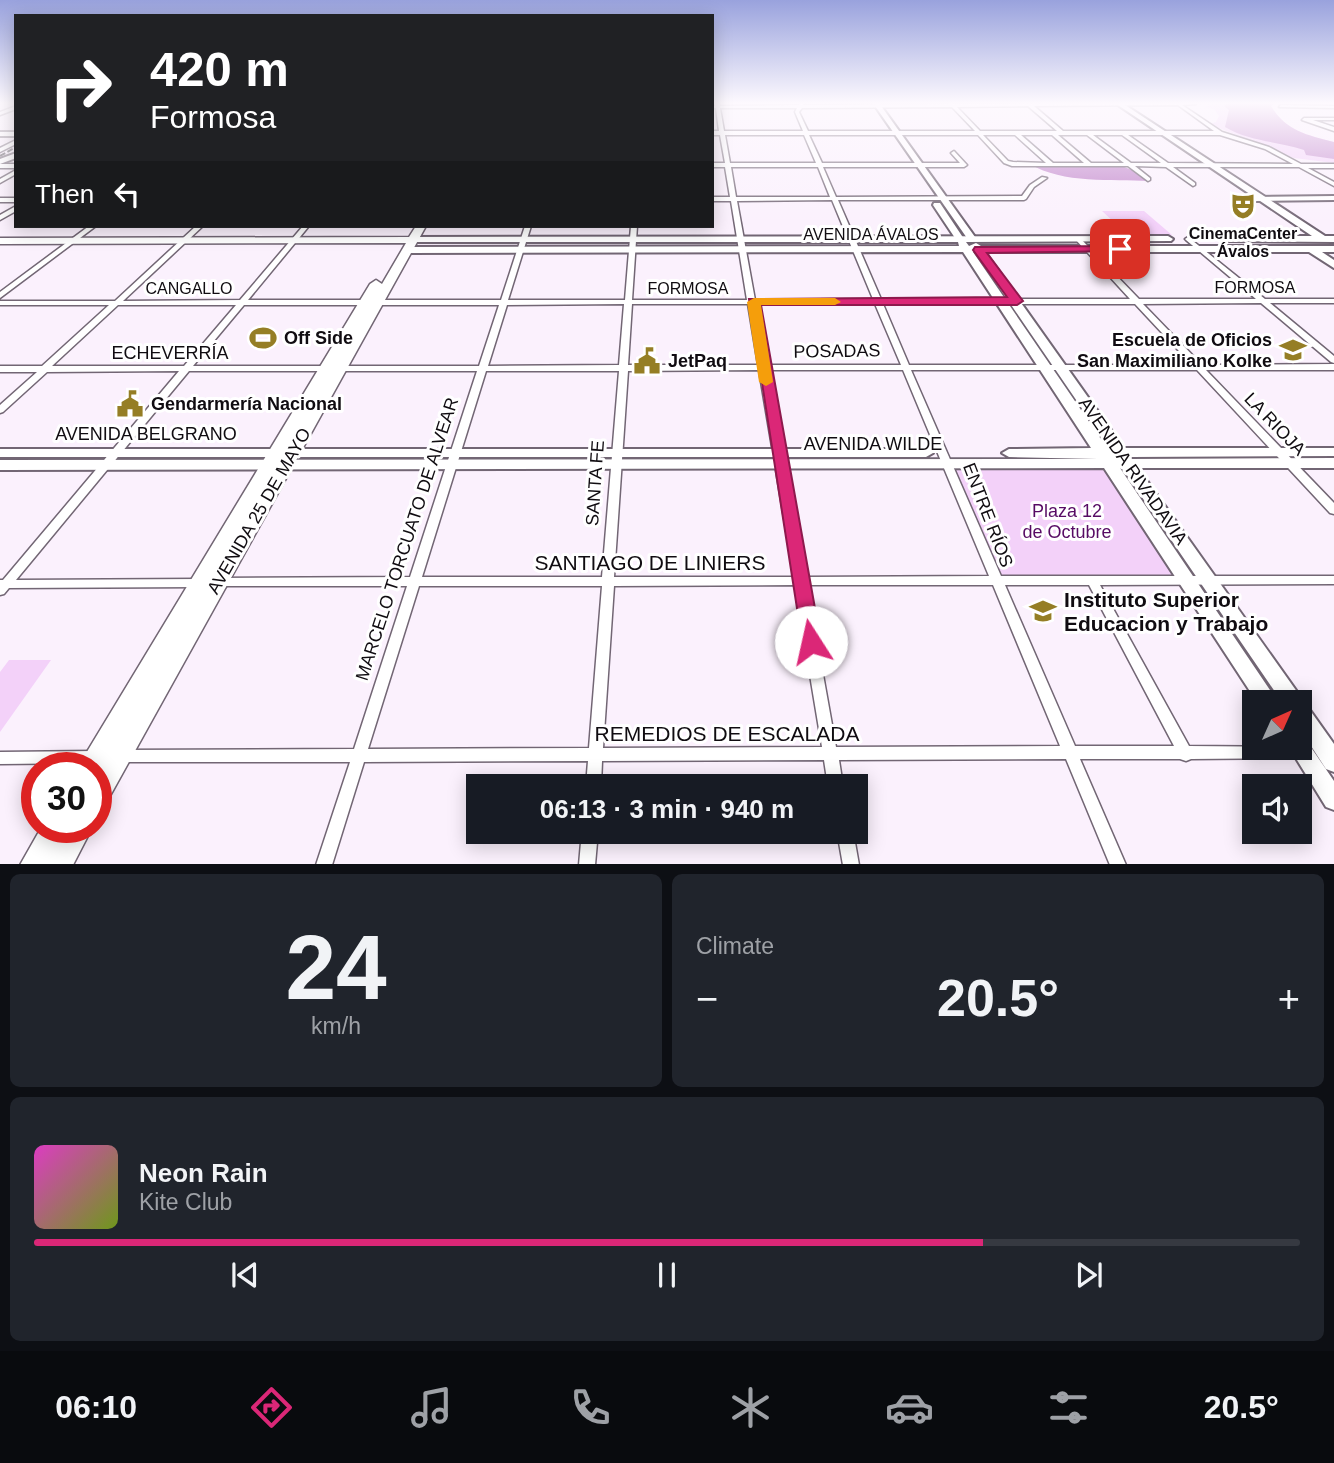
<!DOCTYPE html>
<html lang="en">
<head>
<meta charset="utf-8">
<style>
	:root { --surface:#171b24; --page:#20242c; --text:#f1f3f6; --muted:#9ea1a6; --line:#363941; --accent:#db2777 }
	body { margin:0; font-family:Arial,sans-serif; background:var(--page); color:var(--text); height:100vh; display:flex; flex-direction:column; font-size:26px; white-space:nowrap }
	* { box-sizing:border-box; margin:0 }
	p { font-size:23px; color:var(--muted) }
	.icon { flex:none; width:38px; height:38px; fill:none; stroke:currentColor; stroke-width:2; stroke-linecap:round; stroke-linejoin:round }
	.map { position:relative; height:864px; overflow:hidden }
	.sheet { display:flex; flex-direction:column; gap:10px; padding:10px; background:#0d0f14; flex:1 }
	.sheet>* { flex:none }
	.hud { position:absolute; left:14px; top:14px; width:700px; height:214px; border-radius:0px; box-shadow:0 4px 18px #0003; background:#202124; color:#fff; overflow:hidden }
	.needle { width:46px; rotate:45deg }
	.controls { position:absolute; left:1242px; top:690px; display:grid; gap:14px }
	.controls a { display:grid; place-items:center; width:70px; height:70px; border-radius:0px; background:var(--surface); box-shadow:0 4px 18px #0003; font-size:35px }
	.speed { position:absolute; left:21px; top:752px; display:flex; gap:14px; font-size:35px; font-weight:700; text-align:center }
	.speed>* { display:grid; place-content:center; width:91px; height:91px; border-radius:50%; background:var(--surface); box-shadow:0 4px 18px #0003; line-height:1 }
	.speed .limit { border:10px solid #d22; background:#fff; color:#111 }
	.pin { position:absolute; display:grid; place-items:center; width:60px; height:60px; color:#fff; margin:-30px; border-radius:14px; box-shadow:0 4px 10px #0006 }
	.me { position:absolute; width:77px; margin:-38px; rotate:350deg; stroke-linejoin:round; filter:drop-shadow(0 0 5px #0008) }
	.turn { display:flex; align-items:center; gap:24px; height:147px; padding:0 21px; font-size:32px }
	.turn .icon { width:91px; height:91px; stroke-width:2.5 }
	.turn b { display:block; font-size:49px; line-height:60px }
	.then { display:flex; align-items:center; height:66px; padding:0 21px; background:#0003; gap:14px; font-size:26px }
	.big { font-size:52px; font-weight:800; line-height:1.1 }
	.sheet .tile { flex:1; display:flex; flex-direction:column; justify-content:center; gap:10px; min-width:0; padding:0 24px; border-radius:10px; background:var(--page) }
	.sheet .dial { align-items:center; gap:0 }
	.dial b { font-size:91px; line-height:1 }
	.song { display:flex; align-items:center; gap:21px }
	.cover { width:84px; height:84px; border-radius:10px; background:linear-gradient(135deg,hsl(310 70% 55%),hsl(80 70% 35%)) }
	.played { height:7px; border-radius:4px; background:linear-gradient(90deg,var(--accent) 75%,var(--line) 75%) }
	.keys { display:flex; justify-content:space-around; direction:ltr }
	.heat { display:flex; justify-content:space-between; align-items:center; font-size:38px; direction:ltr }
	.sheet .tiles { flex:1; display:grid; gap:10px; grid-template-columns:1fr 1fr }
	.tile:last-child { grid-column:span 2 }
	.trip { position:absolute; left:466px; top:774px; width:402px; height:70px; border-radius:0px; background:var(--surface); box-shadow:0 4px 18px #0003; font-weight:800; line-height:70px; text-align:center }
	.tab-bar { display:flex; height:112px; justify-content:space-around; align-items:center; background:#090b0e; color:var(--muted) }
	.tab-bar .icon { width:49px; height:49px }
	.tab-bar .selected { color:var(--accent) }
	.tab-bar b { font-size:32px; color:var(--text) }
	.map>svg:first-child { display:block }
</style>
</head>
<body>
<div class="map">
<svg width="1334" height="865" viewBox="0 0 1334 865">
	<rect width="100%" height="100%" fill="#fbf1fd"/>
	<!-- green -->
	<path fill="#f3d1f9" d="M1215 103H1275L1271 106C1286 131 1307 135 1334 142V163L1294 158 1209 124 1216 122 1219 116 1214 109 1205 107Z
		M1102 211H1144L1172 235H1128Z
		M1102 465 1177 577H1006L997 573 955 468Z
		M9 660H51L0 732V672Z"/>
	<!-- water -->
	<path fill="#c287cc" d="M1228 103H1275L1271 106C1286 131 1307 135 1334 142V159L1306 155 1304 150C1278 141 1250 142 1225 127L1229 110 1224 106Z
		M1030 164 1122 166 1139 173 1149 181C1112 179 1063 184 1030 164Z"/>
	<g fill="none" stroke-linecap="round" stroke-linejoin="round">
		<!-- minor casing -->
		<g stroke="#726674" stroke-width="3">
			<path id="minor" d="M715 103H719L720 106 799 105 800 103H804L803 105 949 104V103L955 104 1195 103 1196 104 1182 105 1222 132 1269 147 1301 164H1334V168H1308L1334 182V186L1299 167H1173L1195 183V185L1193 186 1166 167 1135 166 1150 178V180L1148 181 1128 166H1012L1004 163 978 135H809L822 163H960L951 153 954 151 967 165 964 167H823L836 197 1022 196 1030 185 1042 177 1047 178 1034 187 1026 199 1024 200H838L881 299H1130L1076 240 1075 239 1078 237 1080 238 1139 299H1256L1186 240 1185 239 1188 237 1265 299H1334V303H1270L1334 356V363L1331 362 1261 303 1143 304 1202 365 1334 364V370H1206L1334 503V514L1330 513 1197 370H911L1001 576H1334V584L1100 585 1189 746 1300 747V746L1310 747 1312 752 1310 757 1305 758 1191 759 1186 761 1180 759H1080L1126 865H1110L1066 759 839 760 843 786H828L824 760 602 761 601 786H586L588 761 364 762 332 865H316L350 762H120L115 761 113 756 115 751 120 750 354 749 407 586H217L213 585 211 582 213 579 217 578 410 577 477 371H189L16 580 199 579 203 580 205 583 203 586 199 587 9 588 4 594 0 595V580H3L179 371 47 372 3 412 0 413V405L37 372H0V366H42L109 305H0V301H115L196 226H203L123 301 240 300 303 226H309L248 300H501L525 226H531L508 300H625L631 226H637L632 300H747L731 201H712V197H730L725 167H712V163H725L720 135H712V131H719L716 108H712V106H715ZM1178 105 1214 131H1063L1034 106ZM1028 106 1057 131H980L957 107ZM952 107 975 131H808L799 112 802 108ZM720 108H797L795 112 803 131H724ZM725 135H804L816 163H730ZM983 135H1015L1046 163 1013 162 1008 161ZM1021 135H1052L1084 163H1053ZM1058 135H1087L1124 163H1091ZM1093 135H1122L1161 163H1131ZM1128 135H1220L1265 149 1293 164 1168 163ZM731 167H818L830 197H736ZM832 200 873 299 755 300 737 201ZM624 304 619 365 488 366 507 305ZM632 304H748L758 365H628ZM756 304H875L901 365H767ZM883 304H1135L1192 365H909ZM118 305H236L184 366H52ZM244 305H499L479 366H193ZM759 370 794 577H614L628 371ZM768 370H903L989 576 805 577ZM486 371H619L602 577H422ZM795 585 822 747 603 748 614 586ZM807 585H993L1060 746 836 747ZM1005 585H1089L1174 746H1075ZM419 586H602L589 748 368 749Z
				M1281 105 1334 106V108L1279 107Z
				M16 106V109L0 115V112Z
				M1304 118H1334V120H1313L1334 127V131L1302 120Z
				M16 140V144L0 152V148Z
				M0 164H16V168H0Z
				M16 170V174L0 183V179Z
				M0 198H16V202H0Z
				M16 206V211L0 220V215Z
				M89 226H96L0 298V292Z
				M95 751 100 752 102 757 100 762 95 763 0 764V752Z
				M582 831H598L595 865H579Z
				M837 831H853L859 865H843Z"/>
		</g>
		<!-- tertiary casing -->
		<g stroke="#726674" stroke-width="4">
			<path id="tertiary" d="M873 103H879L975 237V241H969Z
				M0 132H16V136H0Z
				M16 153V158L0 164V159Z
				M1334 196V200L1255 201 1251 199 1255 197Z
				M934 203H940L964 239 963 241H957L933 205Z"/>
		</g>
		<!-- secondary casing -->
		<g stroke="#726674" stroke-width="4">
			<path id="secondary" d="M1115 103H1122L1325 236H1334V242L1224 241 1222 239 1227 236H1312Z
				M1168 236 1173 239 1171 241 966 242 969 246 976 243 981 246H1334V252H1322L1334 260V268L1309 252H985L1124 448H1334V456L1131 457 1132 459 1334 458V468H1138L1300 696 1302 704 1307 706 1334 744V772L1326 769 1300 729V702H1282L1122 468H1120L1278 702H1257L1104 468 0 470V460L1098 459 1009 457 1002 453 1009 449 1091 448 963 252 408 253 403 250 408 247 959 246 958 242H410L408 240 413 237ZM973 252H975L1109 448H1107Z
				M0 449H926L933 453 926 457H0Z
				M1300 738 1306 740 1334 781V810L1326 807 1289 747H1300Z"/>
		</g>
		<!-- primary casing -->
		<g stroke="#726674" stroke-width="3">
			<path id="primary" d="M416 226H426L105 805 96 808V768H79L82 760 370 284 376 280 382 284 406 243 0 244V238L409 237Z
				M41 828H92L73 865H20Z"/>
		</g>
		<!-- minor -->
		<use href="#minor" fill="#fff" fill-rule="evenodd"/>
		<!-- tertiary -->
		<use href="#tertiary" fill="#fff" fill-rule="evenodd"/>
		<!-- secondary -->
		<use href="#secondary" fill="#fff" fill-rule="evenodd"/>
		<!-- primary -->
		<use href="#primary" fill="#fff" fill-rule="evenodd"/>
		<!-- rail -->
		<path stroke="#565158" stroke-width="2" stroke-dasharray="6 2.5" stroke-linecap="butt" d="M0 156 16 147"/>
	</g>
	<!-- sky -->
	<linearGradient id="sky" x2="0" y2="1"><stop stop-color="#99a2dd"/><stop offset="0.46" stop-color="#fdf9fe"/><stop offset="1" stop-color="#fdf9fe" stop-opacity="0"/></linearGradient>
	<rect width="1334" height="224" fill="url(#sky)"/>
	<!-- route -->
	<path fill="#db2777" stroke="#8e194d" stroke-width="2" d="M1120 246 1125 249 1124 251 987 253 1023 301 1017 305H761L821 642 818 647H803L749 299 1007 297 973 250 975 247Z"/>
	<!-- slow -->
	<path fill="#f59e0b" d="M754 298H835L841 302 835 305H761L773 382 766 386 759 382 747 302Z"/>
	<!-- icons -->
	<defs>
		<g id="theatre-bare" transform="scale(2.1)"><path d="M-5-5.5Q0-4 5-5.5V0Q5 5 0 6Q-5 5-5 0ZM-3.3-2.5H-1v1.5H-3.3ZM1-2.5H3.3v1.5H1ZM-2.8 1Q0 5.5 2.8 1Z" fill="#957e25" stroke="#fff" stroke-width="2.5" paint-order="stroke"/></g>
		<g id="stadium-bare" transform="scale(2.1)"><path d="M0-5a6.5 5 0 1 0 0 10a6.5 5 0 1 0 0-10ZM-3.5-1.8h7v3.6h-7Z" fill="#957e25" stroke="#fff" stroke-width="2.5" paint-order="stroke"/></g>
		<g id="university-bare" transform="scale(2.1)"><path d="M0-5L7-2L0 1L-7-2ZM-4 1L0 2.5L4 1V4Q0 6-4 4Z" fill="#957e25" stroke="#fff" stroke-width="2.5" paint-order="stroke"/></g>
		<g id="civic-bare" transform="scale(2.1)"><path d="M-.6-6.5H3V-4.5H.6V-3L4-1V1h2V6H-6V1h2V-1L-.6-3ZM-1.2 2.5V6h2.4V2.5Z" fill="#957e25" stroke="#fff" stroke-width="2.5" paint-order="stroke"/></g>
	</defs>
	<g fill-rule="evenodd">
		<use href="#theatre-bare" x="1243" y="206"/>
		<use href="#stadium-bare" x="263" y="338"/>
		<use href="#university-bare" x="1293" y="350"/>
		<use href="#civic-bare" x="647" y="361"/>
		<use href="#civic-bare" x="130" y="404"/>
		<use href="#university-bare" x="1043" y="611"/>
	</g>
	<g text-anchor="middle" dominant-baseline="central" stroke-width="6" stroke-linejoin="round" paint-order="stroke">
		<!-- far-poi labels -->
		<g font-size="16" font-weight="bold" fill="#100c11" stroke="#fff">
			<text x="1243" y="233">CinemaCenter<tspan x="1243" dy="18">Ávalos</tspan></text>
		</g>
		<!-- far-street labels -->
		<g font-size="16" fill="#100c11" stroke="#fff">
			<text x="871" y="234">AVENIDA ÁVALOS</text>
			<text x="1255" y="287">FORMOSA</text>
			<text x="189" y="288">CANGALLO</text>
			<text x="688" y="288">FORMOSA</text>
		</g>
		<!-- poi labels -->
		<g font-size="18" font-weight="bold" fill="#100c11" stroke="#fff" text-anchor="start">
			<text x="284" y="338">Off Side</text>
			<text x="1272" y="340" text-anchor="end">Escuela de Oficios<tspan x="1272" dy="21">San Maximiliano Kolke</tspan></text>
			<text x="668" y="361">JetPaq</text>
			<text x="151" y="404">Gendarmería Nacional</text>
		</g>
		<!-- street labels -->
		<g font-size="18" fill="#100c11" stroke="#fff">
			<text transform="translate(837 351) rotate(-1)">POSADAS</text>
			<text x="170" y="353">ECHEVERRÍA</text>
			<text transform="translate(1275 424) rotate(46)">LA RIOJA</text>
			<text x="146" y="434">AVENIDA BELGRANO</text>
			<text x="873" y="444">AVENIDA WILDE</text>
			<text transform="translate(1133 471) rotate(55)">AVENIDA RIVADAVIA</text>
			<text transform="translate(595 483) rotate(-86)">SANTA FE</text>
			<text transform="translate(259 511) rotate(-60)">AVENIDA 25 DE MAYO</text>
			<text transform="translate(988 515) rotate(69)">ENTRE RÍOS</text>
			<text transform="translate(407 539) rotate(-72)">MARCELO TORCUATO DE ALVEAR</text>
		</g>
		<!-- park labels -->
		<g font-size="18" fill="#570b64" stroke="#fff">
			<text x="1067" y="511">Plaza 12<tspan x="1067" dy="21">de Octubre</tspan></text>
		</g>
		<!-- near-street labels -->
		<g font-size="21" fill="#100c11" stroke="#fff">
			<text x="650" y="562">SANTIAGO DE LINIERS</text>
			<text x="727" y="733">REMEDIOS DE ESCALADA</text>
		</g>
		<!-- near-poi labels -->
		<g font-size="21" font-weight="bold" fill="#100c11" stroke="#fff" text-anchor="start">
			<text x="1064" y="599">Instituto Superior<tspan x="1064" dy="24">Educacion y Trabajo</tspan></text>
		</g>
	</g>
</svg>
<div class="controls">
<a><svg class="needle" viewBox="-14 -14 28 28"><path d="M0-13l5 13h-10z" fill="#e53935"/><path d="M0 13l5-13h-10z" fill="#9ea1a6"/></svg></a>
<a><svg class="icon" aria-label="sound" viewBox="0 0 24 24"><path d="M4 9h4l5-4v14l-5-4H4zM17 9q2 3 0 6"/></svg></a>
</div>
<div class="speed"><div class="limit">30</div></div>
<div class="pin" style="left:1120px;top:249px;background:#d93025"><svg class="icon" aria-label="arrive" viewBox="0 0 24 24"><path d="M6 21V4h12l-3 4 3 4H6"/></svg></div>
<svg class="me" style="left:811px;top:642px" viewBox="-20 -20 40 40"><circle r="19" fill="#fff"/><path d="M0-13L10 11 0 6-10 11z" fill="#db2777"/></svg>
<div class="trip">06:13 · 3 min · 940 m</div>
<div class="hud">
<div class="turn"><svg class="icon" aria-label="right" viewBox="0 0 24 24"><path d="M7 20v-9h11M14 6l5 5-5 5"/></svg><div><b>420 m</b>Formosa</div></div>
<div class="then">Then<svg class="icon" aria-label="left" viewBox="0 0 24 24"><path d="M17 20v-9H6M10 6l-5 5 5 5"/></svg></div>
</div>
</div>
<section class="sheet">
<div class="tiles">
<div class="tile dial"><b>24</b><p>km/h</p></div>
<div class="tile"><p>Climate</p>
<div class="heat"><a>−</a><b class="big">20.5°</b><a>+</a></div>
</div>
<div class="tile">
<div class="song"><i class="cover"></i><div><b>Neon Rain</b><p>Kite Club</p></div></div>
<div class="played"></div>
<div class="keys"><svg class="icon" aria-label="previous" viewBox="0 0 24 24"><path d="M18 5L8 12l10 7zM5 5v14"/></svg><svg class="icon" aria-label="pause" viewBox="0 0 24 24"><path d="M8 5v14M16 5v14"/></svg><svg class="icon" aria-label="next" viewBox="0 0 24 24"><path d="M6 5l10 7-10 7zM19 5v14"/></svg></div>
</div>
</div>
</section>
<nav class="tab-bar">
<b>06:10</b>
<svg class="icon selected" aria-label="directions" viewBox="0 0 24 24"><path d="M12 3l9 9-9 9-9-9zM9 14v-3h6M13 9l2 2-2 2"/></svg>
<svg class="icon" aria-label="music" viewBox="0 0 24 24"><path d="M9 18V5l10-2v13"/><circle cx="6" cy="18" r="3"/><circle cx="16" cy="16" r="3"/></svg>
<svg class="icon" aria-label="phone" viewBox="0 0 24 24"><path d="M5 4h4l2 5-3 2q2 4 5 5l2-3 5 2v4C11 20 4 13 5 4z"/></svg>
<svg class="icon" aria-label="climate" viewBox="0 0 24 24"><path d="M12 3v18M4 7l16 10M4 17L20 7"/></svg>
<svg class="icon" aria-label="car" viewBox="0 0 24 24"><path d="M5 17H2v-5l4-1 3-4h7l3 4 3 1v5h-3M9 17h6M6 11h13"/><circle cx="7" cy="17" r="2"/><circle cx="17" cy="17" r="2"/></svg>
<svg class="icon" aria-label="filters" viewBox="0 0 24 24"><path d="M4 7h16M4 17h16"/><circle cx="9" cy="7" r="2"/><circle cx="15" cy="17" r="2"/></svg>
<b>20.5°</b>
</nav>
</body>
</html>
